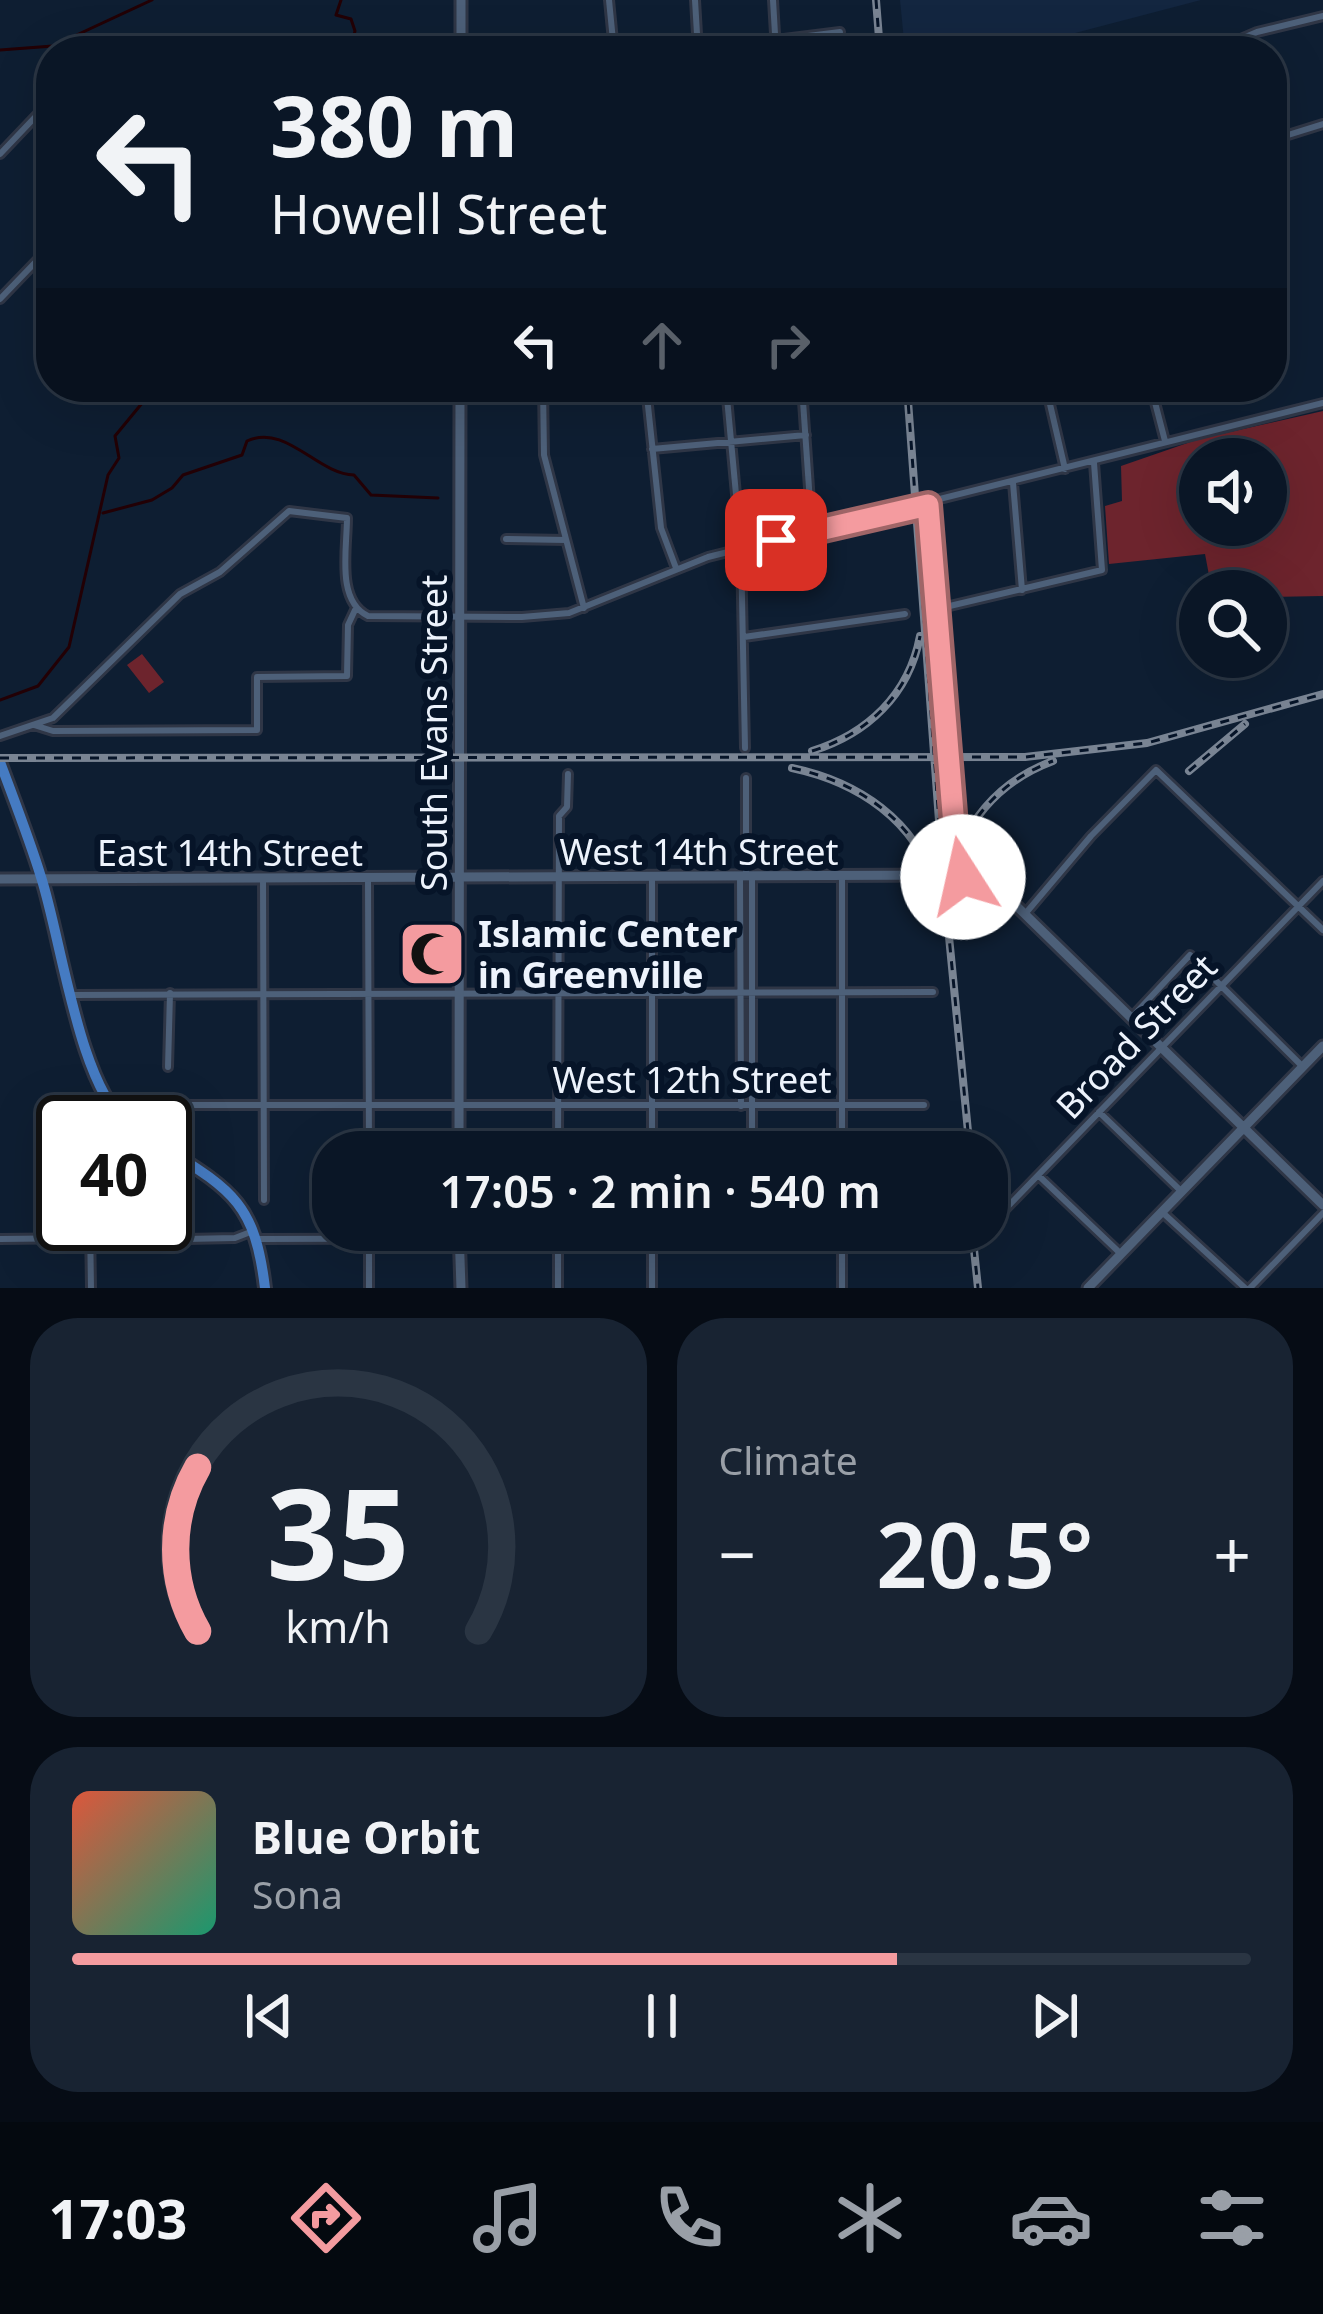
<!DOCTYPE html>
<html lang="en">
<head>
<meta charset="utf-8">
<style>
	:root { --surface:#0a1626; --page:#182332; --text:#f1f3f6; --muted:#999fa7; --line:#2a3543; --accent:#f49b9f }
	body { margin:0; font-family:"Noto Sans",sans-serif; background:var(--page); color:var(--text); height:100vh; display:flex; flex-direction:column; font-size:45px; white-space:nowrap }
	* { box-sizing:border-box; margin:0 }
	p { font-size:39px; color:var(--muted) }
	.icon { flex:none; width:66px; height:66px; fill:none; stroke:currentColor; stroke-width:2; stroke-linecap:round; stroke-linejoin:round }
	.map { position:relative; height:1288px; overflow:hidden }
	.panel { display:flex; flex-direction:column; gap:30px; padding:30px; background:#060c15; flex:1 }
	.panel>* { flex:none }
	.hud { position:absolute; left:36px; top:36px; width:1251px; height:366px; border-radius:48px; box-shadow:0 12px 48px #0002,0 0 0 3px var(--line); background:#0a1626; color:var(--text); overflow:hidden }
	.controls { position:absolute; left:1179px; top:438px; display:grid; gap:24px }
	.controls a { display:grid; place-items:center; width:108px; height:108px; border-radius:50%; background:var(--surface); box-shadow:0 12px 48px #0002,0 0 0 3px var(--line); font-size:60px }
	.speed { position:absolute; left:36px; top:1095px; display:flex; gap:24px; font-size:60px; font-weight:700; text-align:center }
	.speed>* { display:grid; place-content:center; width:156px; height:156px; border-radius:50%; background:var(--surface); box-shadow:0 12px 48px #0002,0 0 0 3px var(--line); line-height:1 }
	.speed .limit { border:6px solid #111; border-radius:18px; background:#fff; color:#111 }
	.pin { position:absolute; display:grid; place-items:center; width:102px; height:102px; color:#fff; margin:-51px; border-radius:24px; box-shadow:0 6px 18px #0006 }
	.me { position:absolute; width:132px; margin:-66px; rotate:350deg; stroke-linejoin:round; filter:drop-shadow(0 0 9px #0008) }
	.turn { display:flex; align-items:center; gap:42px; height:252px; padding:0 36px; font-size:54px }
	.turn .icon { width:156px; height:156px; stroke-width:2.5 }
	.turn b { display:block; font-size:84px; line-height:102px }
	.lanes { display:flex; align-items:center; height:114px; padding:0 36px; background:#0003; justify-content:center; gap:60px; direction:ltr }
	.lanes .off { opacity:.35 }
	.big { font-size:90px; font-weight:600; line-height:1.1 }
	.panel .widget { flex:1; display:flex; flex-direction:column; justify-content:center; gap:18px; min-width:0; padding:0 42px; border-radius:48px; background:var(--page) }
	.panel .dial { align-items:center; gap:0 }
	.dial svg { height:312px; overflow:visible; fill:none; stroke:var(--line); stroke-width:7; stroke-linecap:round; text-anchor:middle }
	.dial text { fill:var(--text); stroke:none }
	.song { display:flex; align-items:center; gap:36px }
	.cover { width:144px; height:144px; border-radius:18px; background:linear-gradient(135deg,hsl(10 70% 55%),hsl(160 70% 35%)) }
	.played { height:12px; border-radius:6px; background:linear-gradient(90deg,var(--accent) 70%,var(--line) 70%) }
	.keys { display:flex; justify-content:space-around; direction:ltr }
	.heat { display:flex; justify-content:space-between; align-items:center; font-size:66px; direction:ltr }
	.panel .tiles { flex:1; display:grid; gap:30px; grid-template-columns:1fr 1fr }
	.widget:last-child { grid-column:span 2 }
	.trip { position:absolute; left:312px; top:1131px; width:696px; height:120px; border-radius:48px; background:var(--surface); box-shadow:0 12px 48px #0002,0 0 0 3px var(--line); font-weight:600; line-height:120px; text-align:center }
	.dock { display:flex; height:192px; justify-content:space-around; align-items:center; background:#04090f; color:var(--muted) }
	.dock .icon { width:84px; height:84px }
	.dock .selected { color:var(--accent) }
	.dock b { font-size:54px; color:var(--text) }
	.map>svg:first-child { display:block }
</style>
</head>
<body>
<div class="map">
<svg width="1323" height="1288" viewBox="0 0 1323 1288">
	<rect width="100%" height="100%" fill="#0e1e32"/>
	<!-- built -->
	<path fill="#132640" d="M900 0H1201L1006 51H905Z"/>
	<!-- green -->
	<path fill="#6d242d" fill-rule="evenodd" d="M1323 411V596L1266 597V591H1212L1205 554 1109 564 1105 506 1122 501 1121 466 1199 439ZM1200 459H1266V525H1200Z
		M142 654 164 682 149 693 127 665Z"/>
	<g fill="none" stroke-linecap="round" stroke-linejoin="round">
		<!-- stream -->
		<path stroke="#220005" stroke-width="3" d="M341 0 336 15 351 19 355 31 350 51
			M0 50 53 46 152 0
			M103 513 152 500 172 488 183 475 242 455 247 441C286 423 317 474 354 475L371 495 438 498
			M0 700 38 686 69 647 108 475 119 458 115 436 143 402 169 387"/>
		<!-- street casing -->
		<g stroke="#2f3646" stroke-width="12">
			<path id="street" d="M609 0 614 51
				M695 0 698 51
				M773 0 776 51
				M776 40 840 32
				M1213 51 1257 32 1323 16
				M1272 140 1323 124
				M0 154 39 113 51 124
				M0 299 51 246
				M543 387 544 455 584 608
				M646 387 661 528 676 568
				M726 387 741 548 745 748
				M802 387 812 531
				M1046 387 1065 469
				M1151 387 1165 441
				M652 449 806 435
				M1013 483 1022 590
				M928 505 958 875
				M506 539 566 540
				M937 609 1102 570 1094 463
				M744 637 905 614
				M34 725 53 731 257 730V677L347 676 348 625 355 610
				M0 736 53 718 180 594 220 572 289 511 347 518C347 549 336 601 368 616L522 617 569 613 708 557 1323 403
				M746 778V876
				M740 878 741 1106
				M752 878V1152
				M368 879 369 1152
				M263 880 264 1200
				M1025 914 1091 836 1156 770 1323 930
				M73 995 933 992
				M1132 1017 1190 955 1302 1066
				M168 1067 170 993
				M1099 1112 1182 1192
				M148 1122 170 1108 191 1105H924
				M558 1152 559 816 567 807 568 774
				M652 1152V878
				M842 1152V877
				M1039 1176 1121 1254
				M1162 1212 1245 1288
				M90 1224 91 1288
				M987 1228 1323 881
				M842 1230V1288
				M0 1239 90 1238
				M186 1239 235 1238 253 1231
				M258 1239 842 1237
				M369 1288V1230
				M558 1288V1230
				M652 1288V1230
				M1250 1288 1323 1213"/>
		</g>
		<!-- secondary casing -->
		<g stroke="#2f3646" stroke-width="15">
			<path id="secondary" d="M461 0V51
				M0 879 958 875 997 887 1323 1205
				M459 1152 460 387
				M459 1230 461 1288
				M1088 1288 1323 1046"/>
		</g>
		<!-- primary casing -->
		<g stroke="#2f3646" stroke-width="16">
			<path id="primary" d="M0 762C14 800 29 838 41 877 61 938 79 1085 126 1122
				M165 1148C233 1191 255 1204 265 1288"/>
		</g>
		<!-- street -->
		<use href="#street" stroke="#4d6079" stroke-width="6"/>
		<!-- secondary -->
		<use href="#secondary" stroke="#4d6079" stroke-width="9"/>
		<!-- primary -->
		<use href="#primary" stroke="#457bc2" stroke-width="10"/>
		<!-- rail casing -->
		<g stroke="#798493" stroke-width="8">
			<path id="rail" d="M876 0 880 51
				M907 387 943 875 970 1152
				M812 751C867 734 909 695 920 636
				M0 758 1025 757 1147 743 1323 694
				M792 768C858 782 916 820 936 888
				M1189 771 1245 724
				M952 883C959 825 999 781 1053 761
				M972 1230 978 1288"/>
		</g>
		<!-- rail -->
		<use href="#rail" stroke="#061428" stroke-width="3" stroke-dasharray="9" stroke-linecap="butt"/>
	</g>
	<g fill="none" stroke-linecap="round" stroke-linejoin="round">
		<!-- route casing -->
		<g stroke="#9f6567" stroke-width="30">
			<path id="route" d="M776 540 928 505 958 875 963 877"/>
		</g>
		<!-- route -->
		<use href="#route" stroke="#f49b9f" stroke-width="21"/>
	</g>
	<!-- icons -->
	<defs>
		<g id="mosque-square" transform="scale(3.45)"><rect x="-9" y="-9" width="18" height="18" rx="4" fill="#f49b9f" stroke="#061428"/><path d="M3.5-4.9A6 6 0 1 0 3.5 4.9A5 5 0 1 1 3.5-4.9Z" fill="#111"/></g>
	</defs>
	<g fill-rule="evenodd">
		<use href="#mosque-square" x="432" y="954"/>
	</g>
	<g text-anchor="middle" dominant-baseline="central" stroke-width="12" stroke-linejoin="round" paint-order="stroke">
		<!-- street labels -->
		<g font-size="36" fill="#edf3fc" stroke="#061428">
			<text transform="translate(433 733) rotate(-90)">South Evans Street</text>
			<text x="699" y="851">West 14th Street</text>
			<text x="230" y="852">East 14th Street</text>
			<text transform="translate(1136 1036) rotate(-46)">Broad Street</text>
			<text x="692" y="1079">West 12th Street</text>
		</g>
		<!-- poi labels -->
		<g font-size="36" font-weight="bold" fill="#edf3fc" stroke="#061428" text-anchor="start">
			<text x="478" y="933">Islamic Center<tspan x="478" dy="41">in Greenville</tspan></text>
		</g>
	</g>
</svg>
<div class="controls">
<a><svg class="icon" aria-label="sound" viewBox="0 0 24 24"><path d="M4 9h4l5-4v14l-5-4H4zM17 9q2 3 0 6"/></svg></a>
<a><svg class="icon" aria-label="search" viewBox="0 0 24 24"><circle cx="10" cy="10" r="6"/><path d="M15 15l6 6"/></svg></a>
</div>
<div class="speed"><div class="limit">40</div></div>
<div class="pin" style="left:776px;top:540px;background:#d93025"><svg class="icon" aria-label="arrive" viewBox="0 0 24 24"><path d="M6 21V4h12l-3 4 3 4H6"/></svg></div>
<svg class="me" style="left:963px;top:877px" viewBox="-20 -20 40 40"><circle r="19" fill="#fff"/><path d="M0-13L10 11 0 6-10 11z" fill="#f49b9f"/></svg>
<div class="trip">17:05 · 2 min · 540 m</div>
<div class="hud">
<div class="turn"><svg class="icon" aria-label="left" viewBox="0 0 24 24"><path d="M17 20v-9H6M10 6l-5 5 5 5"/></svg><div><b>380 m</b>Howell Street</div></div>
<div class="lanes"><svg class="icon" aria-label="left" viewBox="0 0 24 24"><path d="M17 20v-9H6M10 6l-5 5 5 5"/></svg><svg class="icon off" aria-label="ahead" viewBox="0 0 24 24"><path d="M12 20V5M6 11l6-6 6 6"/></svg><svg class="icon off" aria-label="right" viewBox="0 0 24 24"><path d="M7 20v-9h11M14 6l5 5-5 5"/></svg></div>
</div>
</div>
<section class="panel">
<div class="tiles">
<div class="widget dial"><svg viewBox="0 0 100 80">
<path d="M14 69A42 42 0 1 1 86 69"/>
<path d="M14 69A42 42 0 0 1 14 27" stroke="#f49b9f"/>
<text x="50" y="56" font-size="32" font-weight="700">35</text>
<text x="50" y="72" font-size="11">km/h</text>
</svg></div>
<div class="widget"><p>Climate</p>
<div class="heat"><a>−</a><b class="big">20.5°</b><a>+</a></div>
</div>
<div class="widget">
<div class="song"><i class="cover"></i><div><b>Blue Orbit</b><p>Sona</p></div></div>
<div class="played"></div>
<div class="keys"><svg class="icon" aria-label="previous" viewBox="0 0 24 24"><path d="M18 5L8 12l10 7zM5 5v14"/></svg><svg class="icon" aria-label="pause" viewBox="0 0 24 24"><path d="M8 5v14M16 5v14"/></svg><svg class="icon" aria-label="next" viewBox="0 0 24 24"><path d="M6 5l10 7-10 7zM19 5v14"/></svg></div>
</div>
</div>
</section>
<nav class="dock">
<b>17:03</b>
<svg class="icon selected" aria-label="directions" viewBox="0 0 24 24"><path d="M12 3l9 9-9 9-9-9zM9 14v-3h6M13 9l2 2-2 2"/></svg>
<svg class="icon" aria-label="music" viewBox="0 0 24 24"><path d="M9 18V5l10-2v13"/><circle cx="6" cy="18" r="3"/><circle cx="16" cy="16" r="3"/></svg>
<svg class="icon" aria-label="phone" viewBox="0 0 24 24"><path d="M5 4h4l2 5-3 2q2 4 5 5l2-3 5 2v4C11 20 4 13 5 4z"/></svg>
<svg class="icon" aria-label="climate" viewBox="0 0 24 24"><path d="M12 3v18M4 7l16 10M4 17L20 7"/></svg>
<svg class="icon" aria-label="car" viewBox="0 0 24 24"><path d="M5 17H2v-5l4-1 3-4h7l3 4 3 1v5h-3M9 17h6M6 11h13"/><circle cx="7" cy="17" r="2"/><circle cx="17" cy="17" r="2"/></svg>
<svg class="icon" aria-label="filters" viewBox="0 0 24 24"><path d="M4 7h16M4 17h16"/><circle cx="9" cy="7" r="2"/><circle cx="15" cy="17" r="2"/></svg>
</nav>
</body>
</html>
